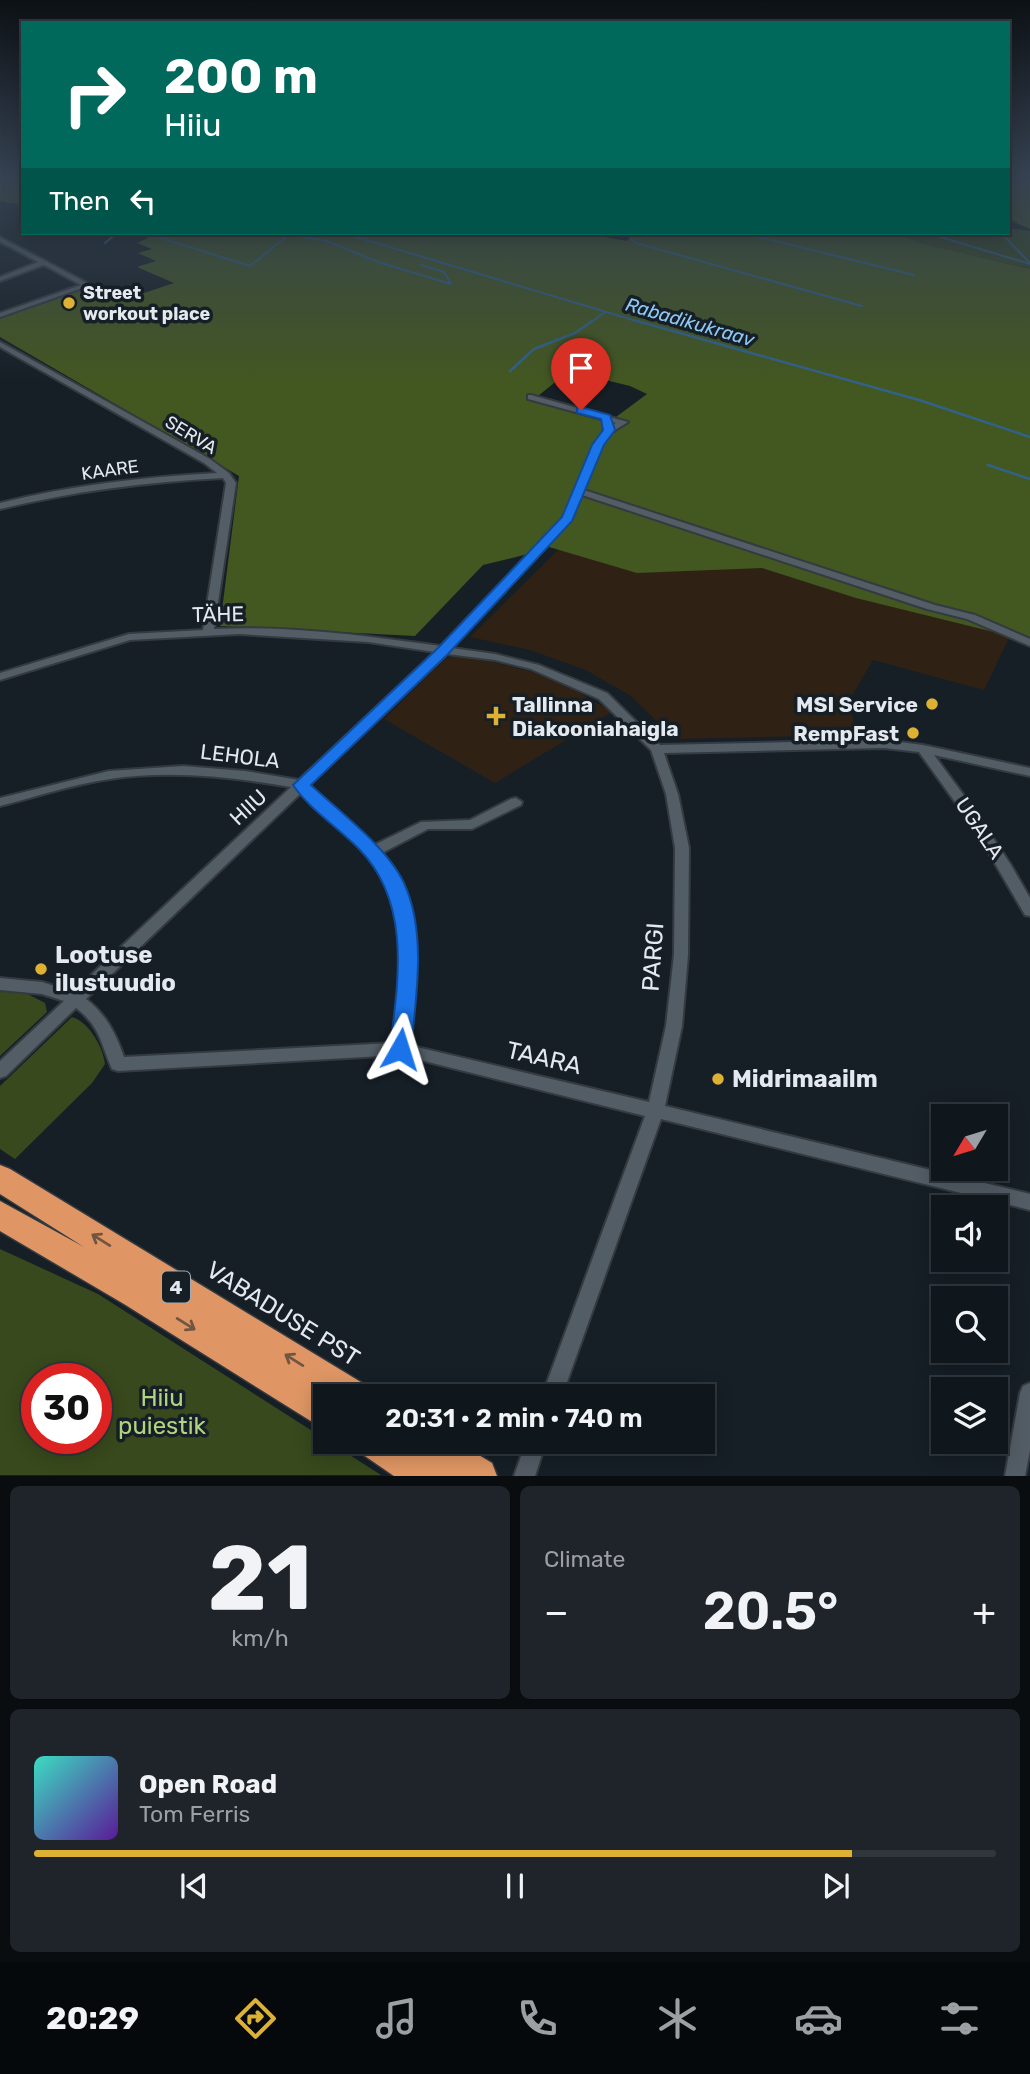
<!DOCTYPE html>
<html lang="en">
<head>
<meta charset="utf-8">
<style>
	:root { --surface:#10171c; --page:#1e2429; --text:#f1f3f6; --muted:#9c9fa3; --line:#30363b; --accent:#ddb133 }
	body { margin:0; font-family:Rubik,sans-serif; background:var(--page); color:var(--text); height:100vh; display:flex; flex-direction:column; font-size:26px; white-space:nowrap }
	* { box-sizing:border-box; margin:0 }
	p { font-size:23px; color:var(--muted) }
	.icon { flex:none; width:38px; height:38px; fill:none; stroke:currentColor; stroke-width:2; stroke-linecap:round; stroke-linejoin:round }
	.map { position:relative; height:1476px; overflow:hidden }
	.side { display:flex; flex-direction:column; gap:10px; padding:10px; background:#090d0f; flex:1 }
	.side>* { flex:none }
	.banner { position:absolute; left:21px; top:21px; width:989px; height:214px; border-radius:0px; box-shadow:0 4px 18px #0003,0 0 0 2px var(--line); background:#00695c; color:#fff; overflow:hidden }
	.needle { width:46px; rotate:232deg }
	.controls { position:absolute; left:931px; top:1104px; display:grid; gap:14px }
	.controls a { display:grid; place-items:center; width:77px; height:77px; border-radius:0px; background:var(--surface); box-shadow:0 4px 18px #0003,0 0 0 2px var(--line); font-size:35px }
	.speed { position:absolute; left:21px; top:1363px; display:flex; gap:14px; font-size:35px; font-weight:700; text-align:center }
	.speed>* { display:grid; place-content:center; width:91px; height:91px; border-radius:50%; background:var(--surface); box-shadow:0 4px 18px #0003,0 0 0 2px var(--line); line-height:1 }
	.speed .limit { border:10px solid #d22; background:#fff; color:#111 }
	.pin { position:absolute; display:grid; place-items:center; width:60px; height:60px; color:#fff; margin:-72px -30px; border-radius:50% 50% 50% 0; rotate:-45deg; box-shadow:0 0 7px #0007 }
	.pin .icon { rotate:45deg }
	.me { position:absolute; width:77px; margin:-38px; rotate:6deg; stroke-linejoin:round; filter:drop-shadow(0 0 5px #0008) }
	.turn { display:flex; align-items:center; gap:24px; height:147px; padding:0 28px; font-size:32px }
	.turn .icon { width:91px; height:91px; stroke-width:2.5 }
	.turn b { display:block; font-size:49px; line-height:60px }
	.then { display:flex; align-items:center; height:66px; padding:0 28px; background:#0003; gap:14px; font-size:26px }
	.big { font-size:52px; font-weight:600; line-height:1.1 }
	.side .widget { flex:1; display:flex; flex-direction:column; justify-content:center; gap:10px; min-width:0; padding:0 24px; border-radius:10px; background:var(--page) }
	.side .dial { align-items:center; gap:0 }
	.dial b { font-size:91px; line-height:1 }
	.song { display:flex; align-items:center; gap:21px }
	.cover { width:84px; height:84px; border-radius:10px; background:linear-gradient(135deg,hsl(170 70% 55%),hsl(270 70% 35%)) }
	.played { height:7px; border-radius:4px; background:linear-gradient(90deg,var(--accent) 85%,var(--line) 85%) }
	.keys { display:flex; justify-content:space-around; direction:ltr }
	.heat { display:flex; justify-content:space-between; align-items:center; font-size:38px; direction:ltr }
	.side .tiles { flex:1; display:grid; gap:10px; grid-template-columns:1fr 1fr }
	.widget:last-child { grid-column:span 2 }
	.trip { position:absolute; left:313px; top:1384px; width:402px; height:70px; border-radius:0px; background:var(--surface); box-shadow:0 4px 18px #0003,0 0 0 2px var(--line); font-weight:600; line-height:70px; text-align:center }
	.tabs { display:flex; height:112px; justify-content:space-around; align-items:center; background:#06090b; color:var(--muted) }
	.tabs .icon { width:49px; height:49px }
	.tabs .selected { color:var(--accent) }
	.tabs b { font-size:32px; color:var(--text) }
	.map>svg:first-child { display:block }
</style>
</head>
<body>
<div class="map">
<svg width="1030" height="1476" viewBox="0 0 1030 1476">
	<rect width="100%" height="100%" fill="#161f26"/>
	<!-- medical -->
	<path fill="#2f2215" d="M606 503 1010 636 984 690 873 660 850 699 854 725 859 735 675 739 631 696 586 670 530 650 470 637Z
		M465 655 532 672 570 687 612 712 495 783 384 719 446 658Z"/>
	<!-- green -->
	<path fill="#38491d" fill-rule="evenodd" d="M1008 228 1030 231V269L921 243 895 233H1008Z
		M0 989H18L45 1003 47 1012 0 1056Z
		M72 1017C89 1022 103 1047 105 1064L92 1083 15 1159 0 1149V1086Z
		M0 1249 98 1294 381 1475H0ZM96 1379V1438H37V1379Z"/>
	<!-- forest -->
	<path fill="#435721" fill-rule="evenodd" d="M0 176H23V205L0 201Z
		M1008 176H1030V229L1008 219Z
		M136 233H582L627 241 634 233H895L921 243 1030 269V641L856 598 762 568 637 573 549 547H537L524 555 483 565 415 636 220 626 239 476 0 337V318L95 285 126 299 174 283 137 267 156 261 138 253 152 249 137 243 148 238ZM569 371 630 386 647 394 616 417 538 396Z"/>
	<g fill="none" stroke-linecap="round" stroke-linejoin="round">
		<!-- stream-far1 -->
		<path stroke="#316289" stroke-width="2" d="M0 185 23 184
			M7 186 23 192
			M145 233 250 266 287 236 278 233
			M343 233 643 323
			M626 233 636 243 862 306
			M743 233 914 275
			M927 233 1030 264
			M1001 233 1029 262
			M296 236 327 241 378 262 451 284 444 272 421 265
			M105 243 117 233
			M590 323 605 312"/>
		<!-- stream -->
		<path stroke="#316289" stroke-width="2.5" d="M637 321 919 400 1030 437
			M510 371 534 349 575 333 592 321
			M988 465 1030 479"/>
		<!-- street casing -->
		<g stroke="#343a40" stroke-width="4">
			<path id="street" d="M0 237 89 284 91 285 0 317V313L81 285 44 265 0 281V277L38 262 0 242Z
				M0 342 210 459 229 473 236 483 214 629C288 625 368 636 441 646L564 517 594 445 606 428 616 423 528 399V395H531L628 422 612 432 602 445 584 490 935 605 975 615 1030 639V646L967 619 927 609 582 495 571 520 452 648 495 654 539 665 607 693 660 745 884 740 923 745 1030 768V776L934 755 971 805 1011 865 1030 898V916L1025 915 976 831 919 752 884 748 664 753 678 794 689 848 688 955 682 1026 665 1106 1030 1194V1210L661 1119 562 1396H542L645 1116 400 1055 118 1071 112 1069C101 1044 100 1026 76 1008L6 1076 0 1078V1061L64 1001 42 994 0 990V978L42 982 73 992 291 787C231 777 170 770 110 779 74 784 35 797 0 806V798L109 771 183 766 245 771 299 780 435 652 368 642 239 634 130 640 0 680V673L129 634 203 630 226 483 223 478C148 482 74 491 0 509V503C71 485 144 477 217 473L204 463 0 347ZM447 654 495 660 531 669 599 699 651 750 666 794 675 848 674 955 666 1026 649 1102 408 1045C414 995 423 931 403 884 398 873 387 863 380 854L428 829H472L521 805 522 802 516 798 511 799 470 820 421 822 374 845 309 785ZM301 793 363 850 389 885 400 928V982L393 1043 124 1057C116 1034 106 1014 86 999Z
				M1030 1383V1450L1025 1476H1005L1020 1393 1023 1386Z
				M526 1442H546L535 1476H514Z"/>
		</g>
		<!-- highway casing -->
		<g stroke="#343a40" stroke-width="3">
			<path id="highway" d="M0 1165 10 1169 364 1384 369 1396H326V1428L314 1423 124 1304 0 1231V1201L84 1247 0 1194Z
				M357 1442H457L492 1463 497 1476H394L362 1454Z"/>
		</g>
		<!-- street -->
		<use href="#street" fill="#535d66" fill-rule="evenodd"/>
		<!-- highway -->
		<use href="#highway" fill="#df9664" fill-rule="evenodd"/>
	</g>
	<!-- one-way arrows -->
	<defs><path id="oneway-shaft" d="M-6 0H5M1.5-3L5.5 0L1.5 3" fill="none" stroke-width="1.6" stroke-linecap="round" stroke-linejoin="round" transform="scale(1.75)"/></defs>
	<g stroke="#705542">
		<use href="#oneway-shaft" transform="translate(101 1240) rotate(-148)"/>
		<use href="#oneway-shaft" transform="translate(186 1324) rotate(32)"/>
		<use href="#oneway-shaft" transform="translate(294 1360) rotate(-148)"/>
	</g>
	<!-- sky -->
	<linearGradient id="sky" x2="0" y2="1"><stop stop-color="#0c1115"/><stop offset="0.46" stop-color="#364252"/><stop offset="1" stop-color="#364252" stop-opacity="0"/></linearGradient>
	<rect width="1030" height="382" fill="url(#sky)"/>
	<!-- route -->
	<path fill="#1a73e8" stroke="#114b97" stroke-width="2" d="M581 407 610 415 615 430 604 445 572 521 448 654 311 785C340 812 388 848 404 883 427 933 416 997 411 1049L408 1055 400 1057 393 1055 390 1049C398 981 412 903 359 849 339 828 310 810 293 785L438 648 562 517 592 445 603 430 601 419 577 413V408Z"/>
	<!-- markers -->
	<g fill="#ddb133" stroke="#161f26" stroke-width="2.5">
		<circle cx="69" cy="303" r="7"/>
		<circle cx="932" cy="704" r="7"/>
		<path d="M492.5 705.5h7v7h7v7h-7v7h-7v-7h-7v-7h7z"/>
		<circle cx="913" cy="733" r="7"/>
		<circle cx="41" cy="969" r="7"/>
		<circle cx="718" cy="1079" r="7"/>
	</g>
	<g text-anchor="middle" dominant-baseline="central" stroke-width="7" stroke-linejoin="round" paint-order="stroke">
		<!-- far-poi labels -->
		<g font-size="18" font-weight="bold" fill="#e3e9ee" stroke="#161f26" text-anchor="start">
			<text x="83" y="293">Street<tspan x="83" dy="21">workout place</tspan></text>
		</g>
		<!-- far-street labels -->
		<g font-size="18" fill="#e3e9ee" stroke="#161f26">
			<text transform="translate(191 435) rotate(31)">SERVA</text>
			<text transform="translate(110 470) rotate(-8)">KAARE</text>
		</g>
		<!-- far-water labels -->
		<g font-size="19" font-style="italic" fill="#8ec8f7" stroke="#161f26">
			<text transform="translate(690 322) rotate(16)">Rabadikukraav</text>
		</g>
		<!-- shield labels -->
		<rect fill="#161f26" stroke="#a6acb2" stroke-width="2" x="162" y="1271.5" width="28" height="31" rx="5"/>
		<g font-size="19" font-weight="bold" fill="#e3e9ee">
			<text x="176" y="1287">4</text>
		</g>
		<!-- street labels -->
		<g font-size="21" fill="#e3e9ee" stroke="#161f26">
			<text transform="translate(218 614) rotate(-1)">TÄHE</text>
			<text transform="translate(240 756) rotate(7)">LEHOLA</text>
			<text transform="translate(248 807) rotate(-43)">HIIU</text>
			<text transform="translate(980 828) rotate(56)">UGALA</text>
		</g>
		<!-- poi labels -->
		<g font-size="21" font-weight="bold" fill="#e3e9ee" stroke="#161f26" text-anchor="end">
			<text x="512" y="704" text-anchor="start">Tallinna<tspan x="512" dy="24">Diakooniahaigla</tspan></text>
			<text x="918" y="704">MSI Service</text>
			<text x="899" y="733">RempFast</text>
		</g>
		<!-- near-poi labels -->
		<g font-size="24" font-weight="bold" fill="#e3e9ee" stroke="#161f26" text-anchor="start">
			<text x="55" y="955">Lootuse<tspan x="55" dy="28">ilustuudio</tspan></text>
			<text x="732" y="1079">Midrimaailm</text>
		</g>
		<!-- near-street labels -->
		<g font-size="24" fill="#e3e9ee" stroke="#161f26">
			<text transform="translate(653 957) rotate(-86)">PARGI</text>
			<text transform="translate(544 1058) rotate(13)">TAARA</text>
			<text transform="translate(283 1314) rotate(32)">VABADUSE PST</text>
		</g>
		<!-- near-park labels -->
		<g font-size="24" fill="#b2d382" stroke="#161f26">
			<text x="162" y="1398">Hiiu<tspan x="162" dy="28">puiestik</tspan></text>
		</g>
	</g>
</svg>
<div class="controls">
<a><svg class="needle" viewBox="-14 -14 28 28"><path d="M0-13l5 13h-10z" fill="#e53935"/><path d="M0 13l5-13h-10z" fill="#9c9fa3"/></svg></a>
<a><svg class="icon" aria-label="sound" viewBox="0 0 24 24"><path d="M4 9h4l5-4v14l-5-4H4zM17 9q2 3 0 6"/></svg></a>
<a><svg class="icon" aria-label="search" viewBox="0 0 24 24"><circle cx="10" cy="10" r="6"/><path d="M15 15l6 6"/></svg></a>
<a><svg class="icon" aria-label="layers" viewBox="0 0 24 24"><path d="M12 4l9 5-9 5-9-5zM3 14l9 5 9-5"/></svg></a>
</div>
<div class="speed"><div class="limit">30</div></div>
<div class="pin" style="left:581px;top:410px;background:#d93025"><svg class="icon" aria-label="arrive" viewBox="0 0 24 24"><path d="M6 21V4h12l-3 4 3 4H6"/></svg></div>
<svg class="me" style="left:400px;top:1049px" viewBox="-20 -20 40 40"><path d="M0-17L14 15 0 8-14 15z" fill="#1a73e8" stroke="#fff" stroke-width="4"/></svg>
<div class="trip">20:31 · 2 min · 740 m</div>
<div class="banner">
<div class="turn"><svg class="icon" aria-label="right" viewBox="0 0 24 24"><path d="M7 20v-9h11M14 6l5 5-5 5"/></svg><div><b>200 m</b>Hiiu</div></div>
<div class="then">Then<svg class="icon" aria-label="left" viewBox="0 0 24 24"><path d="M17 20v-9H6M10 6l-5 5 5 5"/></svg></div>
</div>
</div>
<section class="side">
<div class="tiles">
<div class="widget dial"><b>21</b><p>km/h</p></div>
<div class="widget"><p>Climate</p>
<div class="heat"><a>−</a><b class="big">20.5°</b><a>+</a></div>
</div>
<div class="widget">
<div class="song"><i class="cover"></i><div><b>Open Road</b><p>Tom Ferris</p></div></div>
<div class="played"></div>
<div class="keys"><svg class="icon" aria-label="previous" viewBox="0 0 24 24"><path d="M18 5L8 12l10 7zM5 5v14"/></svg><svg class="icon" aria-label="pause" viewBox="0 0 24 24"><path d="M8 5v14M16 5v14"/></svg><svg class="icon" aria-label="next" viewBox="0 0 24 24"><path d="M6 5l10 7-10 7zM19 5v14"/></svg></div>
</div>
</div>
</section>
<nav class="tabs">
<b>20:29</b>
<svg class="icon selected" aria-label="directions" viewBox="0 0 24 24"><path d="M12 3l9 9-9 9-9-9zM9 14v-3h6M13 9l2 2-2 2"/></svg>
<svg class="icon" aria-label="music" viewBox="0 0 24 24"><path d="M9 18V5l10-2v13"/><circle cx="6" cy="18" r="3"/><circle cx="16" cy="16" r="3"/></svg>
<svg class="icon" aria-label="phone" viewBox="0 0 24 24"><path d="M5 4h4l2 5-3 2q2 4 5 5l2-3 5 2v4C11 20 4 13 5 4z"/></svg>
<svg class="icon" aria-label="climate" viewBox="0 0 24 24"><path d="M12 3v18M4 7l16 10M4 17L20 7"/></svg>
<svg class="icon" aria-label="car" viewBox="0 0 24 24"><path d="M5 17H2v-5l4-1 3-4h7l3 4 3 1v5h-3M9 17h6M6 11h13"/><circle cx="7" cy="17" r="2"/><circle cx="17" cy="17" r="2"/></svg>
<svg class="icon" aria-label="filters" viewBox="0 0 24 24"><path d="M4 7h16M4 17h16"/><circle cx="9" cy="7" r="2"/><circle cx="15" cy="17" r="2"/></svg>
</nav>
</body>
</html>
